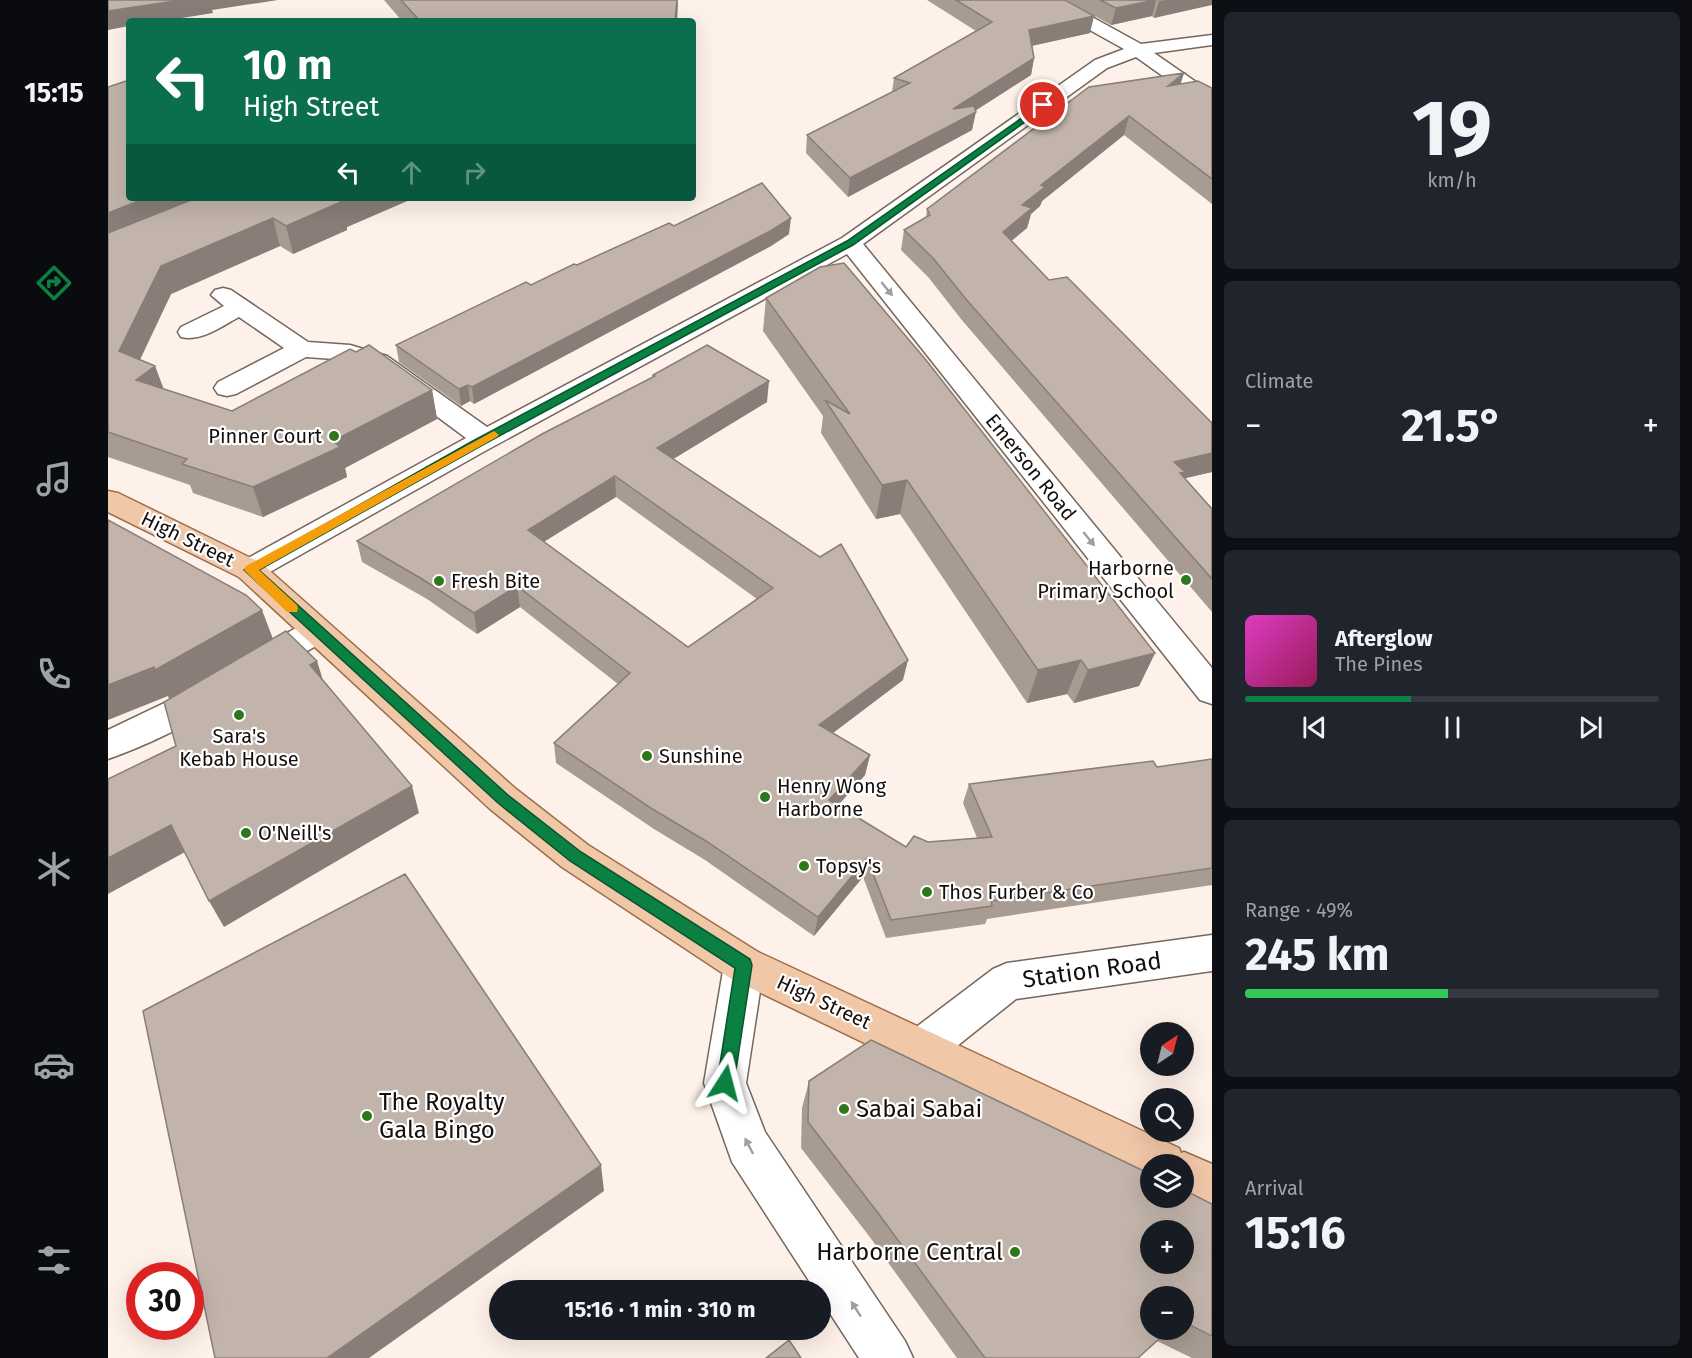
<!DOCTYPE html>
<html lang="en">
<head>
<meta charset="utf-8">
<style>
	:root { --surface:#171b24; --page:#20242c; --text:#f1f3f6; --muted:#9ea1a6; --line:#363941; --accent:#0b8043 }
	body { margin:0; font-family:"Fira Sans",sans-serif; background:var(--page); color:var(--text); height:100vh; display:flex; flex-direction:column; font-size:22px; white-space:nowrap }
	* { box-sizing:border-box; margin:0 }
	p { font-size:20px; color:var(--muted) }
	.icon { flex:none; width:33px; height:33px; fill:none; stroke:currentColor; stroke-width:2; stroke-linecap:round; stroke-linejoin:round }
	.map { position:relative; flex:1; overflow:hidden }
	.drawer { display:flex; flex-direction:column; gap:12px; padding:12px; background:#0d0f14; width:480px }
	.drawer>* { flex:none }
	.top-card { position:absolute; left:18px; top:18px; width:570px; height:183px; border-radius:6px; box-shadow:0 6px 24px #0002; background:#0b6e4f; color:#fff; overflow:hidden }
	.needle { width:39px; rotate:35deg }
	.tools { position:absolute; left:1032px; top:1022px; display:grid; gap:12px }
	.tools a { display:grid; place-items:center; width:54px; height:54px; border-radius:50%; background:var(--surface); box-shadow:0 6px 24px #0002; font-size:30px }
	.speed { position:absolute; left:18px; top:1262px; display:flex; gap:12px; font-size:30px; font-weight:700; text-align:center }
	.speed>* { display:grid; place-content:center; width:78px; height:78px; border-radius:50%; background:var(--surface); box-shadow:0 6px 24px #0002; line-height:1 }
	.speed .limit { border:9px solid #d22; background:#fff; color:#111 }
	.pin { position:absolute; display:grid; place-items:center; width:51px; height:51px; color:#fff; margin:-26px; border:3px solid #fff; border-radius:50%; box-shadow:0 2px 6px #0007 }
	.me { position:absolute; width:66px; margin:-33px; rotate:9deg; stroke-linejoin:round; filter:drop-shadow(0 0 4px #0008) }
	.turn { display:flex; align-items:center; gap:21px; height:126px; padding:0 18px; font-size:27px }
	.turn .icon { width:78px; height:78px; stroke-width:2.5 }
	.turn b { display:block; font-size:42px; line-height:51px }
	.lanes { display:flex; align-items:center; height:57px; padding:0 18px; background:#0003; justify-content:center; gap:30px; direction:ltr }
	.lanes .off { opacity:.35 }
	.big { font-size:45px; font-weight:700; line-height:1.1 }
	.drawer .widget { flex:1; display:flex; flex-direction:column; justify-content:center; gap:9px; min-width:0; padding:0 21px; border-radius:9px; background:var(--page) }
	.drawer .dial { align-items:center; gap:0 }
	.dial b { font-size:78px; line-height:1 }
	.song { display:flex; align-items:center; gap:18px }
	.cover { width:72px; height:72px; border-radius:9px; background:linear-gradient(135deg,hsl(310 70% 55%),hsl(330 70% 35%)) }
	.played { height:6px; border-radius:3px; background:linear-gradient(90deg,var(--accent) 40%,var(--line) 40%) }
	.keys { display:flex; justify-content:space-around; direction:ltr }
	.heat { display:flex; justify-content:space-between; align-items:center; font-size:33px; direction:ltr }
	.charge { height:9px; border-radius:4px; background:linear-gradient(90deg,#34c759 49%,var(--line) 0) }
	.trip { position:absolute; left:381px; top:1280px; width:342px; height:60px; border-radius:30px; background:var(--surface); box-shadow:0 6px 24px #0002; font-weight:700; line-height:60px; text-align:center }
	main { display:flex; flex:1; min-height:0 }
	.menu { display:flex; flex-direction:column; width:108px; justify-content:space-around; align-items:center; background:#090b0e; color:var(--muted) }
	.menu .icon { width:42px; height:42px }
	.menu .active { color:var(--accent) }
	.menu b { font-size:27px; color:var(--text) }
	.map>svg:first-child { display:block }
</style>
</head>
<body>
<main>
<nav class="menu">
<b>15:15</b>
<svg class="icon active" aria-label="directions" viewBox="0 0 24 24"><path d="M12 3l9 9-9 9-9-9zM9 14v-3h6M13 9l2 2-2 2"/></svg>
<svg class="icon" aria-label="music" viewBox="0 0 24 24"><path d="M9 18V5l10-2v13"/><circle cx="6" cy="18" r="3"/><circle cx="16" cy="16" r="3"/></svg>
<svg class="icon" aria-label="phone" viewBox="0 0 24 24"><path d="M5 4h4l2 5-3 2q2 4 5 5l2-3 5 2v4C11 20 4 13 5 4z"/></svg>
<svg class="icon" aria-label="climate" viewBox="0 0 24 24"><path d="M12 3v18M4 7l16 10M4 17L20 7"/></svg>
<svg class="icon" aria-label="car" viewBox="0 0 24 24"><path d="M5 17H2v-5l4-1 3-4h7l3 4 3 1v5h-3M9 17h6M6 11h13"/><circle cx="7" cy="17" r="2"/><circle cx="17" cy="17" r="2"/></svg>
<svg class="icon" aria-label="filters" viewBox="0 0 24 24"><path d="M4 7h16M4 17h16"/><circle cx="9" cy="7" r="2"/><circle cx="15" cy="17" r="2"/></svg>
</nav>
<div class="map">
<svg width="1104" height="1358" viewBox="0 0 1104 1358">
	<rect width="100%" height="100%" fill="#fef1e9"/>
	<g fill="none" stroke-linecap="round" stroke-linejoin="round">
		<!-- minor casing -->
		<g stroke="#74675e" stroke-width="3">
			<path id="minor" d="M933 0H953L1033 44 1104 35V45L1046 53 1104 93V108L1097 106 1028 57 999 68 755 244 1104 668V704L1092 700 739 254 377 451 153 577 142 581 131 577 127 570 131 563 358 438 261 366 240 360 198 357 128 394 119 396 110 394 106 388 110 382 176 348 131 317C114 326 93 342 73 337L70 332 73 327 116 306 103 295 107 290 115 288 123 290 200 342 242 345 279 356 379 427 734 238 987 60 1016 49 935 4Z
				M208 619 219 623 224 631 219 639 162 674 150 677 138 674 134 665 138 656 197 623Z
				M98 683 110 687 115 696C103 718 26 750 0 759V730Z
				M1104 935V971L908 999 829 1062 814 1068 799 1062 793 1048 799 1034 885 969 899 963Z
				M636 947 650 952 656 965 638 1083 657 1132 797 1341 805 1358H751L712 1298V1290H707L624 1162 596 1083 616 965 622 952Z"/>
		</g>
		<!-- major casing -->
		<g stroke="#9c6e4b" stroke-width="3">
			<path id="major" d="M0 491 10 493 153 563 408 789 480 845 650 952 1071 1148 1073 1153 1076 1152 1104 1164V1210L1075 1197 1076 1164H1042V1181L622 978 454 867 382 809 131 577 0 512Z"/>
		</g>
		<!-- minor -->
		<use href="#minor" fill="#fff" fill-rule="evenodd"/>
		<!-- major -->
		<use href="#major" fill="#f0c7a7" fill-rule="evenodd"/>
	</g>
	<!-- wall -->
	<path fill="#a79b92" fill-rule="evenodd" d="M276 0H570L569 21H294Z
		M819 0H957L982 33 924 46 926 58 923 75 867 111 864 130 740 197 698 153 699 135 784 92 786 78 868 31Z
		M958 0H1104L1046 18 1044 16 1003 25Z
		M1076 73 1073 83 1104 88V204L1016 135 934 201 932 206 923 214 919 228 903 241 941 280 1104 423V472L1076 478 1104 509V612L853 319 821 278 793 250 796 230 818 218 819 209Z
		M0 87 21 198H306L239 227V230L185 254 172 246 63 294 32 360 47 366 55 389 124 411 324 390 329 419 237 468 239 477 155 517 85 493 82 485 0 457Z
		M566 226 681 234 663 246 366 404 362 401 353 406 291 362 288 345 469 265Z
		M658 298 1047 653 1031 686 966 703 959 694 919 703 792 514 768 519 713 433 715 416 655 331Z
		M545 375 659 402 565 459 795 680 724 733 762 755 757 775 730 805 798 847 820 842 869 838 855 803 861 784 1049 767 1104 759V885L879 919 877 924 778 938 755 877 706 936 597 860 546 829 448 763 446 743 510 684 412 607 369 634 319 599 254 562 249 541 545 377ZM508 497 649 599 580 647 436 542Z
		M701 1081 1104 1204V1358H1084L1049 1341 1030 1358H849L761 1236 693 1148 694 1108ZM1076 1296V1329H1042Z"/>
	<!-- shaded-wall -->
	<path fill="#887e77" d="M74 0H170L104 10 105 13 55 21H21V26L0 30V11Z
		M570 0 569 21H566Z
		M1048 0 1044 16 1003 25 1008 8Z
		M1058 0H1104V5L1046 18 1051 1Z
		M986 16 982 33 918 47 921 30Z
		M926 58 923 75 854 119 868 112 864 130 740 197 742 178 845 109Z
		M1076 73 1070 91 1060 86Z
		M1021 116 1016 135 934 201 932 206 923 214 919 228 890 252 895 232 914 205 933 185Z
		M38 198H113L0 246V213Z
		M236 198H306L239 227V230L185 254 178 226Z
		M165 218 172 246 63 294 22 380 11 351 53 266Z
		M683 218 681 234 663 246 366 404 364 387Z
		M47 366 58 395 28 380Z
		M661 381 659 402 549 469V448Z
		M360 385 362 401 353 406 351 389Z
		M324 390 329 419 237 468 239 477 155 517 145 487 225 441Z
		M1104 453V472L1074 479 1066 462Z
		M507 476 508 497 422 550 420 530Z
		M799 480 792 514 768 519 774 485Z
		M409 586 412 607 369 634 366 613Z
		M154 610 165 639 61 699 60 696 0 720V685Z
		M1047 653 1031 686 966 703 980 670Z
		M800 660 795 680 708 746 711 725Z
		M973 660 959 694 919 703 930 670Z
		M209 661 218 690 202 665Z
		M762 755 757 775 718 819 721 800Z
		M304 786 311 813 116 927 101 901Z
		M63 825 77 852 0 894V858Z
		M759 858 755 877 706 936 710 917Z
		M493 1165 496 1191 261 1358H219Z"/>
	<!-- building -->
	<path fill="#c2b4aa" stroke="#887e77" stroke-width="1.5" fill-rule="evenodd" d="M0 0H74L0 11Z
		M293 0H569L567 20 566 21H312Z
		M848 0H957L986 16 921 30 926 58 845 109 866 106 868 112 742 178 699 135 802 83 786 78 884 22Z
		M992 0H1047L1008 8Z
		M1076 73 1060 86 1090 81 1104 88V179L1021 116 933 185 937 187 914 205 924 208 895 232 941 280 959 277 1104 423V453L1066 462 1077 472 1072 473 1104 509V579L857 298 825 258 796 230 822 215 819 209 981 87Z
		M21 80V198H38L0 213V87Z
		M654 183 683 218 664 230 364 387 360 385 351 389 288 345 418 282 423 285 466 264 469 265 561 223 566 226Z
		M88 198H236L231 200 233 202 178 226 165 218 53 266 11 351 47 366 28 380 124 411 242 349 248 352 261 345 324 390 225 441 232 447 145 487 74 464 79 459 0 432V233Z
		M736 263 818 360 1047 653 980 670 973 660 930 670 799 480 774 485 717 400 742 414 658 298 712 267Z
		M599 345 661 381 549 448 712 557 733 544 800 660 711 725 762 755 721 800 798 847 806 836 820 842 884 837 861 784 1045 761 1049 767 1104 759V868L883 901 884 906 783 920 759 858 710 917 598 841 546 810 446 743 522 673 409 586 366 613 314 579 249 541 434 434 547 376 545 375ZM507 476 665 588 580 647 420 530Z
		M0 520 138 595 154 610 47 670 46 667 0 685Z
		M178 631 209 661 202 665 304 786 101 901 63 825 0 858V779L68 746 56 702Z
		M297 874 493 1165 219 1358H107L35 1011Z
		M763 1040 1042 1174V1197H1076V1190L1104 1204V1336L1076 1322V1296H1042V1329H1062L1030 1358H877L770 1213 700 1122 701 1081ZM1042 1230H1076V1263H1042Z
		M681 1340 693 1358H658Z"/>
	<!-- one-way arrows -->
	<defs><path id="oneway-solid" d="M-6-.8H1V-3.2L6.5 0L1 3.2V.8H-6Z" transform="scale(1.5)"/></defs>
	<g fill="#a19f9e">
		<use href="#oneway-solid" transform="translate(779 289) rotate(51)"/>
		<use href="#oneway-solid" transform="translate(981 539) rotate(51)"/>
		<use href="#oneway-solid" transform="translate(641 1146) rotate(-117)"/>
		<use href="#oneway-solid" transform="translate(748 1309) rotate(-123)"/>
	</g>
	<!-- route -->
	<path fill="#0b8043" stroke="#07532c" stroke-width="1.5" d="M935 103 938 104V107L745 245 371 447 151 570 400 795 473 852 642 959 644 965 626 1083 624 1089 617 1092 611 1089 609 1083 627 968 462 861 390 803 136 570 363 442 739 241Z"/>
	<!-- slow -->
	<path fill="#f59e0b" d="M386 431 391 435 389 437 151 570 189 605 190 608 189 612H179L136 570 138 566Z"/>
	<!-- markers -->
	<g fill="#2f771b" stroke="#fff" stroke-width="2">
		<circle cx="226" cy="436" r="6"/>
		<circle cx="1078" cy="580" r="6"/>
		<circle cx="331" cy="581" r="6"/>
		<circle cx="131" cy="715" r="6"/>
		<circle cx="539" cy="756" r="6"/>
		<circle cx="657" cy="797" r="6"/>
		<circle cx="138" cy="833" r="6"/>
		<circle cx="696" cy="866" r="6"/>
		<circle cx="819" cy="892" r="6"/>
		<circle cx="736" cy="1109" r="6"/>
		<circle cx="259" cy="1116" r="6"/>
		<circle cx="907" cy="1252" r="6"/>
	</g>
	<g text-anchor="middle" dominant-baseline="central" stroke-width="4.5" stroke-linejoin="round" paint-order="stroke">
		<!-- poi labels -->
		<g font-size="20" fill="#140f0c" stroke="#fff" text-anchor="start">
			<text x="214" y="436" text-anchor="end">Pinner Court</text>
			<text x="1066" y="568" text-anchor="end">Harborne<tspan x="1066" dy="23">Primary School</tspan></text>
			<text x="343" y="581">Fresh Bite</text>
			<text x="131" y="736" text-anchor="middle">Sara's<tspan x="131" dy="23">Kebab House</tspan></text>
			<text x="551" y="756">Sunshine</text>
			<text x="669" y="786">Henry Wong<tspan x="669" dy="23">Harborne</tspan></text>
			<text x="150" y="833">O'Neill's</text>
			<text x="708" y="866">Topsy's</text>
			<text x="831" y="892">Thos Furber &amp; Co</text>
		</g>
		<!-- street labels -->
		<g font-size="20" fill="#140f0c" stroke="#fff">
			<text transform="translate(923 467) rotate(51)">Emerson Road</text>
			<text transform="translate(80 539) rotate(26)">High Street</text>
			<text transform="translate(716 1002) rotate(25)">High Street</text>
		</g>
		<!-- near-street labels -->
		<g font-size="24" fill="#140f0c" stroke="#fff">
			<text transform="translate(984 970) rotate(-8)">Station Road</text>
		</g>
		<!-- near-poi labels -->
		<g font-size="24" fill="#140f0c" stroke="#fff" text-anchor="start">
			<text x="271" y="1102">The Royalty<tspan x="271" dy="28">Gala Bingo</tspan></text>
			<text x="748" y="1109">Sabai Sabai</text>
			<text x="895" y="1252" text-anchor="end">Harborne Central</text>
		</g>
	</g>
</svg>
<div class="tools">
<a><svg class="needle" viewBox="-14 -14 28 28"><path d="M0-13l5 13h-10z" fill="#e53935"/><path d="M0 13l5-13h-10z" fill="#9ea1a6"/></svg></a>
<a><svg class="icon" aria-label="search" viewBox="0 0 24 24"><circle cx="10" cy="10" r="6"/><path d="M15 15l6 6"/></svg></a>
<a><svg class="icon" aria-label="layers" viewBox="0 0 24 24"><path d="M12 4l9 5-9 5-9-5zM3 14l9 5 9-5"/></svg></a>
<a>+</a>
<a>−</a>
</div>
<div class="speed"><div class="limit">30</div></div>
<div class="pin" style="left:935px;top:105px;background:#d93025"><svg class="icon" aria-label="arrive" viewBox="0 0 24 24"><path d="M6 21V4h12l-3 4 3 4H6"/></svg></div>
<svg class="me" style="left:617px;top:1083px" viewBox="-20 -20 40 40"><path d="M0-17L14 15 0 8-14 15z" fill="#0b8043" stroke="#fff" stroke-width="4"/></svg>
<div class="trip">15:16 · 1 min · 310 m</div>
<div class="top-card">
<div class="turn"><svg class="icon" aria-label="left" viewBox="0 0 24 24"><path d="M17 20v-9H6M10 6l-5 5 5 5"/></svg><div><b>10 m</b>High Street</div></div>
<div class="lanes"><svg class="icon" aria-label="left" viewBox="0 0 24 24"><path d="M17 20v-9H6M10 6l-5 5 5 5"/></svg><svg class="icon off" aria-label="ahead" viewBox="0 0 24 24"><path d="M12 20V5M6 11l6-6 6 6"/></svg><svg class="icon off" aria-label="right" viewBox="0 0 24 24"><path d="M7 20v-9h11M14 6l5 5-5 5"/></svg></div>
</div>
</div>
<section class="drawer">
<div class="widget dial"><b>19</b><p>km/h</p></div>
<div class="widget"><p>Climate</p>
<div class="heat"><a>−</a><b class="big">21.5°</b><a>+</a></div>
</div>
<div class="widget">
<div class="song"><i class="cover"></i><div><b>Afterglow</b><p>The Pines</p></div></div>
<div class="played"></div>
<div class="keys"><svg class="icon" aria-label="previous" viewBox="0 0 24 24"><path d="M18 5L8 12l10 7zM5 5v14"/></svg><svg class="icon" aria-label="pause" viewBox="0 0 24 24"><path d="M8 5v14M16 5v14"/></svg><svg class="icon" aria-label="next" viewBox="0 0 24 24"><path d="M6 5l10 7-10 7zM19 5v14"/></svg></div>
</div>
<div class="widget"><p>Range · 49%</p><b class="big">245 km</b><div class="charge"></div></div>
<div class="widget"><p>Arrival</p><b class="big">15:16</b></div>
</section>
</main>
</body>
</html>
